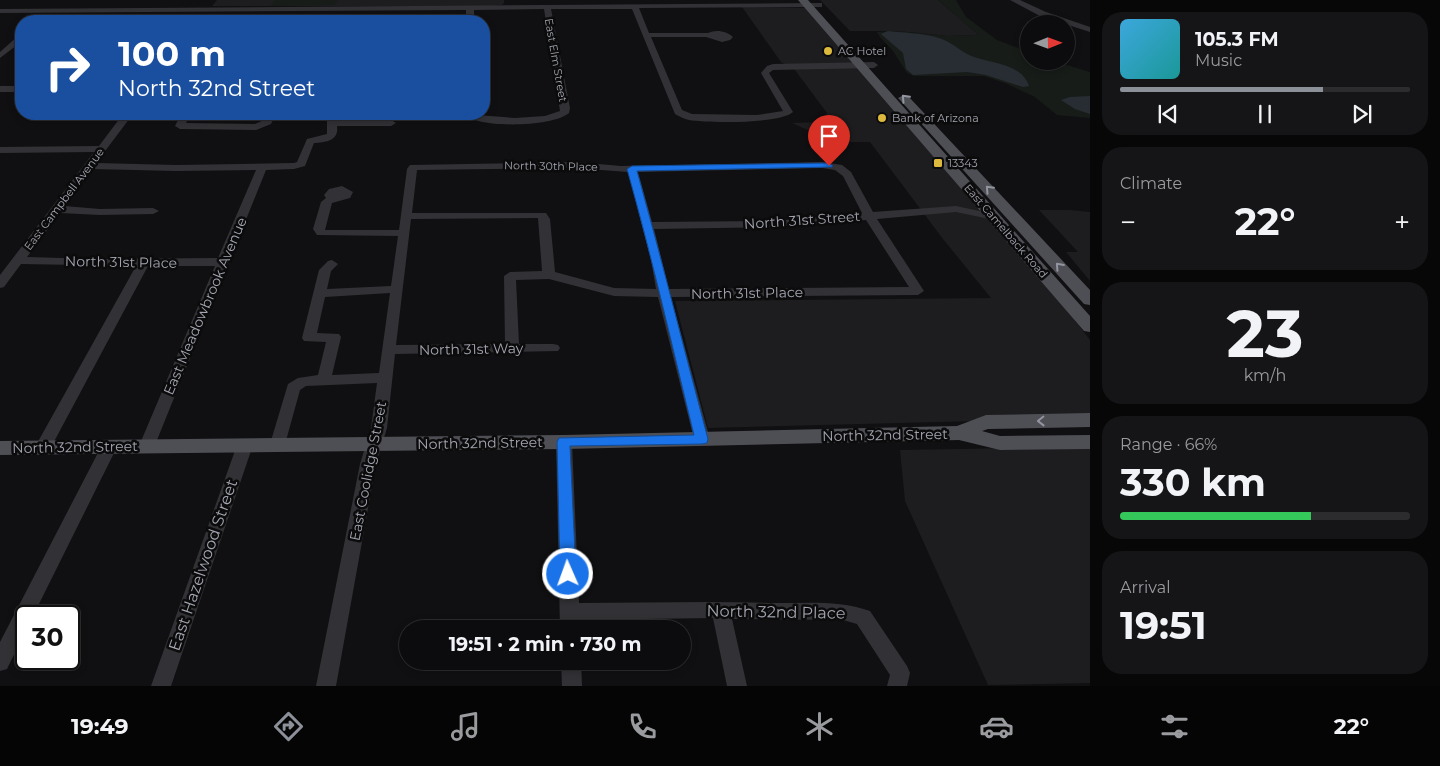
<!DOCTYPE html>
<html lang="en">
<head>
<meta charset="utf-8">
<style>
	:root { --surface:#0c0c0e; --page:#151517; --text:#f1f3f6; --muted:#9a9b9e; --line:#2c2c2e; --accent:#8c9099 }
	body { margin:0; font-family:Montserrat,sans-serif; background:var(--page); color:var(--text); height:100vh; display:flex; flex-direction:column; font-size:19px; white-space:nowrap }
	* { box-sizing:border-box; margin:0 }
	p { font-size:16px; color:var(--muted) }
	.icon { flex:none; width:28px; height:28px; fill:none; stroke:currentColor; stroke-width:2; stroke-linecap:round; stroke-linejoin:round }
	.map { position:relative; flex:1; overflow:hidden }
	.details { display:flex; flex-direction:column; gap:12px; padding:12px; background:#070708; width:350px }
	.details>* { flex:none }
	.top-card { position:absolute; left:15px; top:15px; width:475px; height:105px; border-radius:20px; box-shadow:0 2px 8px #0003,0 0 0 1px var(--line); background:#1a4fa0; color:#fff; overflow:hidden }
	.needle { width:32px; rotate:89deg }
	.fabs { position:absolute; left:1020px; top:15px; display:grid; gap:10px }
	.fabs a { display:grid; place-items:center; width:55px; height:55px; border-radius:50%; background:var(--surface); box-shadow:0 2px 8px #0003,0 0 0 1px var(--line); font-size:25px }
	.speed { position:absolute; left:15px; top:605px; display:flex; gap:10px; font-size:25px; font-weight:700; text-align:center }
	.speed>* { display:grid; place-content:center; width:65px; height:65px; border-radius:50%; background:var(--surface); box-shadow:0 2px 8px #0003,0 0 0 1px var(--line); line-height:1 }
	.speed .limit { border:2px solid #111; border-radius:8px; background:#fff; color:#111 }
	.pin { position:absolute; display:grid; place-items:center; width:42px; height:42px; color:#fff; margin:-51px -21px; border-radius:50% 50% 50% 0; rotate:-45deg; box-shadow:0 0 5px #0007 }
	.pin .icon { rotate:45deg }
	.me { position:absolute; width:55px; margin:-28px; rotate:358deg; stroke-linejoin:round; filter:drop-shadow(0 0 4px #0008) }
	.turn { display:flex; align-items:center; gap:18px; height:105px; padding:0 20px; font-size:22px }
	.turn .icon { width:65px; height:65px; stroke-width:2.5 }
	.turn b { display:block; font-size:35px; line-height:42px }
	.big { font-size:38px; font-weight:700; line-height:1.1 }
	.details .widget { flex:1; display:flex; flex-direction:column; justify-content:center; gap:8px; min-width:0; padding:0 18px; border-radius:20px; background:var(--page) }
	.details .dial { align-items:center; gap:0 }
	.dial b { font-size:65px; line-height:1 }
	.song { display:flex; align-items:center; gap:15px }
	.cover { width:60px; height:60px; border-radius:8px; background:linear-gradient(135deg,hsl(200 70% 55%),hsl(180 70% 35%)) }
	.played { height:5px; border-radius:2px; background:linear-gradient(90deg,var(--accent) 70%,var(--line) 70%) }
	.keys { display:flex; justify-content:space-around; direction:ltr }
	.heat { display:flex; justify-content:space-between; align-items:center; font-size:28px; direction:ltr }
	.charge { height:8px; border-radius:4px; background:linear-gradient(90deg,#34c759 66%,var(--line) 0) }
	.trip { position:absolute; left:399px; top:620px; width:292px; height:50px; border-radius:25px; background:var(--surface); box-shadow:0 2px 8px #0003,0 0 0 1px var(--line); font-weight:700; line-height:50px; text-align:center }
	.menu { display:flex; height:80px; justify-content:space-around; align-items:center; background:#050506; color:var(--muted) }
	.menu .icon { width:35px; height:35px }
	.menu .active { color:var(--accent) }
	.menu b { font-size:22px; color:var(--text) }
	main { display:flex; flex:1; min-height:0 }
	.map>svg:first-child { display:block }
</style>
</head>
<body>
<main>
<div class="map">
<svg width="1090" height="686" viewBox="0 0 1090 686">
	<rect width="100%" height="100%" fill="#101012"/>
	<!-- built -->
	<path fill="#1d1c1e" d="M217 0H504V3L502 5 491 6H212Z
		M820 0H938L979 35 948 36 897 31H850Z
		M742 7 806 8 1050 288 1090 340V418L708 428 675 301 991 298 943 239 870 142H834L792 123 823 122 827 113 795 70 781 62Z
		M1039 210H1070L1090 212V281L1066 252H1078Z
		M1021 448H1090V683L988 685 905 501 900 450Z"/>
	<!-- green -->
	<path fill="#171c18" d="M275 0H338L335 5 271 6Z
		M938 0H956L966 17 997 40 1029 52V61H1054L1090 72V118L1057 115 1035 97 1005 83 984 76H914L907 73 893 51 880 37 877 32 897 31 948 36 979 35Z"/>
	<!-- water -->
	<path fill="#282d34" d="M888 31C905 33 922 33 939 38 950 41 959 50 969 55 989 64 1021 62 1029 86L1023 87 986 75 967 72 913 75 906 69 903 53 881 34Z
		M1090 96V114L1075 109 1061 100 1070 97Z"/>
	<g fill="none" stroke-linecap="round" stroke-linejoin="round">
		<!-- minor -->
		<path fill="#323236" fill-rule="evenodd" d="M1010 0H1020L1046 12 1090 27V32L1040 16Z
			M822 3V7H819L639 8 649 33H708C716 29 727 31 733 37L730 40 722 42 706 37H651L682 110 692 114 757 115 783 111 761 73 767 66 773 64 874 62 878 65 874 68 773 70 769 73 793 112C780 124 708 123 689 120 684 119 679 116 675 114L632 9H551L570 108 569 113C553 127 478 129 463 114L515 118 545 116 560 111 544 9 474 10V21H466V10L0 13V9Z
			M18 36H21V42L0 58V52Z
			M0 86H21V92H0Z
			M123 114H133L96 163 176 165 294 163 297 162 307 139 327 134V114H335L336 120H391L396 123 391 126H337C339 141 326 142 314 143L305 166 294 169 266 170 153 450 147 452 141 450 139 446 215 266H148L49 451 43 453 37 451 35 447 136 266 21 264 4 287 0 288V275L94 152 0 153V147L99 146ZM92 169 176 171 256 170 218 258 96 259 27 257 60 213 100 215 153 214 159 211 153 208 100 209 64 206Z
			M181 114H191L186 123 255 124 264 120 267 114H276L271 124 256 130 180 129 175 126Z
			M575 162 621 166 822 162 842 165 851 172 873 212 956 206 998 215 1000 217 994 220 956 212 877 219 924 291 918 295 671 297 710 439 708 443 702 445 696 443 694 439 658 297 614 296 549 279 516 280 519 344H553L558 345 560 348 558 351 395 354 387 428 376 464 336 686H316L360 464 371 428 377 383 306 386 300 390 284 448 278 450 272 448 270 444 288 384 298 378 318 375 326 342 304 341 302 338 319 270 328 261 332 260 338 264 331 271 327 289 391 286 398 236 317 235 313 229 321 202 326 198 324 195 329 189 342 186 353 192 350 198 332 203 325 230H399L407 169 410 165ZM575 168 628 172 651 260 656 289 614 288 555 272 550 219 546 213H412L417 170ZM822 168 835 170 843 176 862 213 774 221 652 222 638 172ZM538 218 542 271 510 272 504 276 505 344 396 345 411 219ZM866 220 909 287 669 289 654 229 774 227ZM390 293 379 373 332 375 341 337 339 334 317 333 325 297Z
			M564 436 570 438 572 442 579 603C644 603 709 601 775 603 806 603 840 600 870 611L907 666 910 673 907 686H887L890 675 857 624 843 620 732 619 747 686H727L713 618 579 620 580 629H560L556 442 558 438Z
			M245 439 251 441 253 445 171 686H151L237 445 239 441Z
			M109 441 115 443 117 447 33 616H26V630L7 669 0 671V642L101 447 103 443Z
			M561 661H581L582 686H562Z"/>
		<!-- major -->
		<path fill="#4e4f55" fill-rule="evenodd" d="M798 0H808L1090 316V332L1084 331Z
			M904 95 908 96 1090 290V305L1084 304 900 100 898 98Z
			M1090 413V427L988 429 982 431 1000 436 1090 435V449L1000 450 959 440 564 449 0 455V441L564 435 957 426 986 415Z"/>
	</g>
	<!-- one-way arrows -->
	<defs><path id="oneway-chevron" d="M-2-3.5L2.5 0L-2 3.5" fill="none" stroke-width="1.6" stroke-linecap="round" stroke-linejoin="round" transform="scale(1.25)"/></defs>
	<g stroke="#92959f">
		<use href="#oneway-chevron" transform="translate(905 98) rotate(-133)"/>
		<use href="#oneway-chevron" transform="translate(989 189) rotate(-133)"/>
		<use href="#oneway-chevron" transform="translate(1059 266) rotate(-132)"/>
		<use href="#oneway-chevron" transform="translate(1041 421) rotate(179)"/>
	</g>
	<!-- route -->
	<path fill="#1a73e8" stroke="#114b97" d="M829 163 833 166 832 167 637 171C662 260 684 350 708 439L707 443 702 444 570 446 576 574 573 578 568 580 563 578 560 574 557 442 559 438 694 435C672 346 652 257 627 169L632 166Z"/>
	<!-- markers -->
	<g fill="#ddba3d" stroke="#0c0b0c" stroke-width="2">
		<circle cx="828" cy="51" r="5"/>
		<circle cx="882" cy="118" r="5"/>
		<rect x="933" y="158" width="10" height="10" rx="2.5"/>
	</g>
	<g text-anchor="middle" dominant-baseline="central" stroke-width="5" stroke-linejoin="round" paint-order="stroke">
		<!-- far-poi labels -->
		<g font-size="11" fill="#a3a6b1" stroke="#0c0b0c" text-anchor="start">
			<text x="838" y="51">AC Hotel</text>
			<text x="892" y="118">Bank of Arizona</text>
			<text x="948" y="163">13343</text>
		</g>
		<!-- far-street labels -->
		<g font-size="11" fill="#a3a6b1" stroke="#0c0b0c">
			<text transform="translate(556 60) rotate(80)">East Elm Street</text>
			<text transform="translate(551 166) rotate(1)">North 30th Place</text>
			<text transform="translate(64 199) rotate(-53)">East Campbell Avenue</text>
			<text transform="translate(1006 231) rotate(49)">East Camelback Road</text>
		</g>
		<!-- street labels -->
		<g font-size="14" fill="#a3a6b1" stroke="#0c0b0c">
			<text transform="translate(802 220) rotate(-4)">North 31st Street</text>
			<text transform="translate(121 262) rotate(1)">North 31st Place</text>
			<text transform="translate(747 293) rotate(-1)">North 31st Place</text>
			<text transform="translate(205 306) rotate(-67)">East Meadowbrook Avenue</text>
			<text transform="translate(471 349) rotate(-1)">North 31st Way</text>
			<text transform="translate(885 435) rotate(-1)">North 32nd Street</text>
			<text transform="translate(480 443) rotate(-1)">North 32nd Street</text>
			<text transform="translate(75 447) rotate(-1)">North 32nd Street</text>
			<text transform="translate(368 471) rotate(-79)">East Coolidge Street</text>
		</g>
		<!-- near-street labels -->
		<g font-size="16" fill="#a3a6b1" stroke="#0c0b0c">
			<text transform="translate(203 565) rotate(-71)">East Hazelwood Street</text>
			<text transform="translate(776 612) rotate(1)">North 32nd Place</text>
		</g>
	</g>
</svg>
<div class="fabs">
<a><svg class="needle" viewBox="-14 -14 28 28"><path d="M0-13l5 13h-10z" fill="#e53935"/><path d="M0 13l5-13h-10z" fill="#9a9b9e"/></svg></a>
</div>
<div class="speed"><div class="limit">30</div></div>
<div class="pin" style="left:829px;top:166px;background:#d93025"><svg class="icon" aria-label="arrive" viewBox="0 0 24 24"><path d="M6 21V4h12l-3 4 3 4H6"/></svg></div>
<svg class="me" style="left:568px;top:574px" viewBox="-20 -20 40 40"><circle r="17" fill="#1a73e8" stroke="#fff" stroke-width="3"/><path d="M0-11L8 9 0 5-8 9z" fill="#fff"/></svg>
<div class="trip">19:51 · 2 min · 730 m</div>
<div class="top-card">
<div class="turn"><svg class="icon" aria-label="right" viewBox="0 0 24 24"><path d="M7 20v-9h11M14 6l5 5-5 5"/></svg><div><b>100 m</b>North 32nd Street</div></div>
</div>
</div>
<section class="details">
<div class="widget">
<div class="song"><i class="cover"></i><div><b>105.3 FM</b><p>Music</p></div></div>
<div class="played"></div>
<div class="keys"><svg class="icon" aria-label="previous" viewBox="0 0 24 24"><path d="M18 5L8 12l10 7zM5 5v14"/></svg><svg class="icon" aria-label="pause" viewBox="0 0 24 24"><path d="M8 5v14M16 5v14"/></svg><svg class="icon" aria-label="next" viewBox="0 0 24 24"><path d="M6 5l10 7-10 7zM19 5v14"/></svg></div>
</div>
<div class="widget"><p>Climate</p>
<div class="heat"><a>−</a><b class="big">22°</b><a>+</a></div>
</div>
<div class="widget dial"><b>23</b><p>km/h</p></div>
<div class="widget"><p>Range · 66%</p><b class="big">330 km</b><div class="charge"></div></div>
<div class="widget"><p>Arrival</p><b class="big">19:51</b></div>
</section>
</main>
<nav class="menu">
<b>19:49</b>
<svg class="icon active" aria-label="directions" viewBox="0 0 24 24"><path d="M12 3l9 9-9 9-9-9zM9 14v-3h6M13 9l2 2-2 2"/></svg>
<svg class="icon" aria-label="music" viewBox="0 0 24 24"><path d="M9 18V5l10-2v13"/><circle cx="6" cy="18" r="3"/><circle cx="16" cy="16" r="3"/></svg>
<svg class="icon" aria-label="phone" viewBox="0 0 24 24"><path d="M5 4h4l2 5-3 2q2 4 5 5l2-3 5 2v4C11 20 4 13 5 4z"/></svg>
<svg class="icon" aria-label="climate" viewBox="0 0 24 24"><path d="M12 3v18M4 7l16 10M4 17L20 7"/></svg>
<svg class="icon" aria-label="car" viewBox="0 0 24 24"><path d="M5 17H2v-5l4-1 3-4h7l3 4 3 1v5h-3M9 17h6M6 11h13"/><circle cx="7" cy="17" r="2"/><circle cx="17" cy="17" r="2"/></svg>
<svg class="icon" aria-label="filters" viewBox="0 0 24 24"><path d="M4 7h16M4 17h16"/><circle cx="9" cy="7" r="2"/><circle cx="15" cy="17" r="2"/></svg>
<b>22°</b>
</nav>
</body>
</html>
